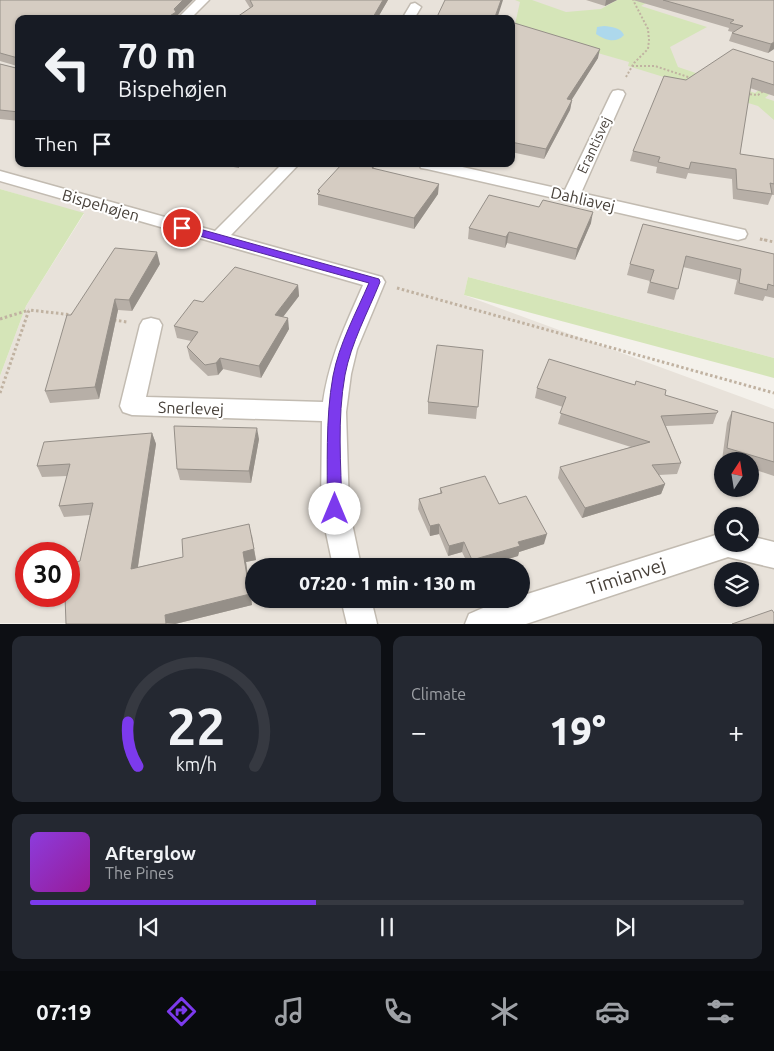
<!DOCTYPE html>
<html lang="en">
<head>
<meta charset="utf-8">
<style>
	:root { --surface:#171b24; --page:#242831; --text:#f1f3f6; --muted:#9ea1a6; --line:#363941; --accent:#7c3aed }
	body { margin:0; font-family:Ubuntu,sans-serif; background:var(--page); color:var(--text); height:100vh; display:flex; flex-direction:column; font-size:19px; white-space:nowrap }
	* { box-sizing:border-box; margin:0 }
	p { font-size:16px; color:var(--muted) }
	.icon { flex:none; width:28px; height:28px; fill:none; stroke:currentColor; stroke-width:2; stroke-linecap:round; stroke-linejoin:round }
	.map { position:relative; height:624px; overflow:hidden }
	.drawer { display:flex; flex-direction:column; gap:12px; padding:12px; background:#0d0f14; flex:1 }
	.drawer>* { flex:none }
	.top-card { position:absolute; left:15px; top:15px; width:500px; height:152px; border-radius:10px; box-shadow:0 1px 4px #0004; background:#171b24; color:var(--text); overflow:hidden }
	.needle { width:32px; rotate:12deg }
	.buttons { position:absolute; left:714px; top:452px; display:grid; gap:10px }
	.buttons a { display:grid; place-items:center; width:45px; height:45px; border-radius:50%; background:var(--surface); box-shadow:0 1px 4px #0004; font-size:25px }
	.speed { position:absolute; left:15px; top:542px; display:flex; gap:10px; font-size:25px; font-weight:700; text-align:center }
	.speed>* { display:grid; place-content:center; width:65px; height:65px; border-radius:50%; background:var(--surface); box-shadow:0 1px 4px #0004; line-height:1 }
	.speed .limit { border:8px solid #d22; background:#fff; color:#111 }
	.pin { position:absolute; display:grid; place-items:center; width:42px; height:42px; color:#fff; margin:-21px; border:2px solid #fff; border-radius:50%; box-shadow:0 1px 5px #0007 }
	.me { position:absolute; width:55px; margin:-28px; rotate:0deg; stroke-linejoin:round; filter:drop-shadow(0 0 4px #0008) }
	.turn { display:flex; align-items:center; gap:18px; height:105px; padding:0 20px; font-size:22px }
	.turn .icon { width:65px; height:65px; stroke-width:2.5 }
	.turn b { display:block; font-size:35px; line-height:42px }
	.then { display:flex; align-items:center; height:48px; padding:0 20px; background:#0003; gap:10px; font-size:19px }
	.big { font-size:38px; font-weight:800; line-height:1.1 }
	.drawer .card { flex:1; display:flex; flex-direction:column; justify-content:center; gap:8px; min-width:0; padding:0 18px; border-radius:10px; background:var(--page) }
	.drawer .dial { align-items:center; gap:0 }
	.dial svg { height:130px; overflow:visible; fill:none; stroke:var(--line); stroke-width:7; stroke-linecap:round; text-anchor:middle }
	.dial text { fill:var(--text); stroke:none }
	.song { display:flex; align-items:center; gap:15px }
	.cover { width:60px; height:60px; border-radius:8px; background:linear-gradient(135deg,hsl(270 70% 55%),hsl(300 70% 35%)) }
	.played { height:5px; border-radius:2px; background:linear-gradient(90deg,var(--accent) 40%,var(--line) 40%) }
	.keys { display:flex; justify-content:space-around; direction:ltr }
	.heat { display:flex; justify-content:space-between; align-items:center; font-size:28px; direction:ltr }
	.drawer .tiles { flex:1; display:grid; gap:12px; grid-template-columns:1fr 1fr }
	.card:last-child { grid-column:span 2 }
	.trip { position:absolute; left:245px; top:558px; width:285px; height:50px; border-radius:25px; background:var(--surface); box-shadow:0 1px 4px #0004; font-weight:800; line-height:50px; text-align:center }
	.menu { display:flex; height:80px; justify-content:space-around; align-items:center; background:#090b0e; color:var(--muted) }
	.menu .icon { width:35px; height:35px }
	.menu .current { color:var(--accent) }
	.menu b { font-size:22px; color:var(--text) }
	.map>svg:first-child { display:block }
</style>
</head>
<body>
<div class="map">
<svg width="774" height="624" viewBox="0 0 774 624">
	<rect width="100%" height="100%" fill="#f4f1eb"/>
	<!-- residential -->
	<path fill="#e8e2da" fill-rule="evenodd" d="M0 0H774V358L468 277 464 295 774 409V623H0V376L26 306 84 214 0 189ZM19 19H511V164H19ZM722 461H750V489H722ZM722 516H750V544H722ZM26 554H69V596H26ZM254 566H521V599H254ZM722 571H750V599H722Z"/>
	<!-- green -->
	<path fill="#d5e5b8" d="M515 0H532L566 12 601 9 617 0H651L641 6 707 27 670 47 678 67 755 93 774 78V90L765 98 774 101V120L758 106 628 66 629 62 514 29 520 2Z
		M0 189 84 213 26 306 0 376Z
		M468 277 774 358V378L464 295Z"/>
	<!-- water -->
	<path fill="#add8ec" d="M604 26C612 27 620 27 624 35 616 44 605 40 596 34L597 27Z"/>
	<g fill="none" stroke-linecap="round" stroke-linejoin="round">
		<!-- street casing -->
		<g stroke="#c2bbb1" stroke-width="3">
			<path id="street" d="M196 0H209L190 19H177Z
				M415 3 421 7 414 19H402L411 4Z
				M618 90 623 91 625 94 581 193 745 230 747 234 745 238 738 240 427 169 421 168 419 164H449L565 190 611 94 613 91Z
				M282 164H299L231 235 382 277 385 282 357 349 351 374 346 412 349 509 361 566H333L321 509 322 421 132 415 123 412 120 406 140 325 143 320 151 318 159 320 162 325 146 397 323 402C330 356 345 327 363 285L0 181V171L215 231Z
				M722 533V544H750V536L774 542V568L728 557 526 624H465L469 614C485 607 504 599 521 599V596Z
				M341 599H371L377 624H347Z"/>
		</g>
		<!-- path-far2 -->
		<path stroke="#c0b2a1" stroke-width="2" stroke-dasharray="2 2" stroke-linecap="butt" d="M632 66H655L694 79
			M626 77 634 63 648 49 649 40 648 29 633 0
			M746 94 758 95 765 90"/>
		<!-- path-far1 -->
		<path stroke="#c0b2a1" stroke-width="2.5" stroke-dasharray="2 2" stroke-linecap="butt" d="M760 239 765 240"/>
		<!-- path -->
		<path stroke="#c0b2a1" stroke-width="3" stroke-dasharray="2.5 2.5" stroke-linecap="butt" d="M760 239 774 242
			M397 288 774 393
			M0 319 29 310
			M114 320 127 322
			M0 393 29 310 73 315"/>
		<!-- street -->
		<use href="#street" fill="#fff" fill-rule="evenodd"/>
	</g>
	<!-- wall -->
	<path fill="#b7afa7" d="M0 0 176 17 19 19V121L0 119V64L16 68 17 66 0 61Z
		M245 0H388L377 19 250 8Z
		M586 0H617L605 6Z
		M633 0H774V49L768 53 729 41 732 33 733 32 728 31 729 28Z
		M511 22 598 58 571 100H572L570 110 544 159 511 152Z
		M774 62V96L750 88 740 154 774 159V195H772L768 205 733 199 732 179 688 173 686 179 656 173 657 167 630 161 633 151 686 80Z
		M220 164H253L250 167 241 165 238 168Z
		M374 165V168L438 194 414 229 318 205V190Z
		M539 207 591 223 575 260 507 243 505 248 468 239 469 228Z
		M643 224 774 254V298L765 296 763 301 734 294 737 280 683 267 674 300 647 293 650 281 627 275 630 264Z
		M160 264 132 311 118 310 99 399 50 403 45 391 71 315Z
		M298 285 299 296 283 317 289 329 261 378 223 369 218 375 208 376 190 359 187 347 191 341 177 338 174 326 203 302Z
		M483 350 476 419 428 414V402Z
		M537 388 665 395 717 413 713 424 666 426 681 463 677 474 659 475 665 484 661 494 582 518 558 478 560 467 631 447 558 424 563 407 535 398Z
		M732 411 774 423V476L750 468V461H727L722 460 727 423Z
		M152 433 156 444 138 567 183 557 252 535 256 560 246 562 252 605 175 624H66L90 515 64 517 59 506 67 476 42 477 37 466Z
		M259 439 251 483 180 480 177 469Z
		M440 488 499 504 544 544 519 552 518 556 485 566H469L462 552 448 556 439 534 430 536 418 509 419 499 440 493Z"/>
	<!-- shaded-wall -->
	<path fill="#958f88" d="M183 0H193L176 17 177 19H165Z
		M383 0H388L377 19H372Z
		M501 0H503L497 19 495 17Z
		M606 0H617L605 6Z
		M774 42V49L768 53 771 44Z
		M600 49 598 58 566 109 567 99Z
		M572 100 570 110 544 159 546 149Z
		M238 164H241V165L238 168Z
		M439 184 438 194 414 229V218Z
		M593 212 591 223 575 260 577 249Z
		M509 232 507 243 505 248 506 237Z
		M157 252 160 264 132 311 129 300Z
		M298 285 299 296 276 326 275 315Z
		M115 299 118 310 99 399 95 387Z
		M288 318 289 329 261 378 259 366Z
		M220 358 223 369 218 375 216 363Z
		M257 428 259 439 251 483 249 471Z
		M152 433 156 444 136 579 131 569Z
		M665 484 661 494 582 518 585 508Z
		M249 524 256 560 246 562 252 605 175 624 166 623 165 615 243 552Z
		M439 524V534L430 536V526Z
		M547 534 544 544 519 552 518 556 485 566H471L472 560 518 542Z
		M464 542 462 552 448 556 449 546Z"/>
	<!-- building -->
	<path fill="#d5ccc2" stroke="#958f88" d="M0 0H183L174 9 176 12 165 19H19V112L0 110V64L16 68 18 66V58L0 53Z
		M250 0H383L372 19H234L253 6Z
		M445 0H501L495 17 501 19H436Z
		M663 0H774V42L771 44 732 33 743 26 730 23 734 20Z
		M511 22 600 49 567 99 572 100 546 149 511 142Z
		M733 49 774 62V85L752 78 740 154 774 159V184L770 183 772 194 737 189 736 169 691 162 689 169 658 162 660 157 633 151 664 76 686 80Z
		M342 164H368L374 165 372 168 439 184 414 218 317 194 320 191 318 190Z
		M489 195 539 207 543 200 593 212 577 249 509 232 506 237 469 228Z
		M643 224 774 254V286L768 284 767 290 739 283 741 269 686 256 678 289 650 282 654 270 630 264Z
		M115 248 157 252 129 300 115 299 95 387 45 391 67 315H71Z
		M235 267 298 285 275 315 288 318 259 366 220 358 216 363 205 365 187 347 198 332 174 326 194 300 203 302Z
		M437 345 483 350 478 407 428 402Z
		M549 359 635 385 636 381 666 390 665 395 718 411 717 413 661 416 681 463 652 465 665 484 585 508 560 467 650 442 560 413 566 397 537 388Z
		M732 411 774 423V462L727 448Z
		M174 426 257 428 249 471 177 469Z
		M152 433 131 569 183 557 182 539 249 524 254 549 243 552 250 594 165 615 166 624H66L65 596H69V564L80 561 93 503 59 506 70 464 37 466 44 442Z
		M485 476 499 504 526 496 547 534 518 542 520 546 472 560 464 542 449 546 439 524 430 526 419 499 442 493 440 488Z
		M772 610 774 613V624H732Z"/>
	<!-- route -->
	<path fill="#7c3aed" stroke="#51269a" d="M178 225H185L379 279 380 282C368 312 351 343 345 375 337 419 341 465 342 509L340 514 335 515 330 514 327 509C328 465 325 420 333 376 339 344 356 313 369 283L178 230Z"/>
	<g text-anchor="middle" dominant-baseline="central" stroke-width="4" stroke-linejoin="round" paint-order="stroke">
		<!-- far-street labels -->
		<g font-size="14" fill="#48413a" stroke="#fff">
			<text transform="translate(594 145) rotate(-65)">Erantisvej</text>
		</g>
		<!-- street labels -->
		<g font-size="16" fill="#48413a" stroke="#fff">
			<text transform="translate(583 199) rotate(13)">Dahliavej</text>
			<text transform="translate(101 205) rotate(16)">Bispehøjen</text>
			<text transform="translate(191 408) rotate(2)">Snerlevej</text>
		</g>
		<!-- near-street labels -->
		<g font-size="19" fill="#48413a" stroke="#fff">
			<text transform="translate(626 576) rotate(-18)">Timianvej</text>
		</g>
	</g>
</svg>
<div class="buttons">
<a><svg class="needle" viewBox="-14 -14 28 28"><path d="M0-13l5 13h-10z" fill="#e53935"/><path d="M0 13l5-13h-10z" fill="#9ea1a6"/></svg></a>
<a><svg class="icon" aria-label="search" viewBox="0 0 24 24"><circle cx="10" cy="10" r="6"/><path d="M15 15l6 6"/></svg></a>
<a><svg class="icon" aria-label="layers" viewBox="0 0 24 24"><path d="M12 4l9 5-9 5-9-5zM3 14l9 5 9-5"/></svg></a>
</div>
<div class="speed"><div class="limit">30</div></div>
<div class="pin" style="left:182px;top:228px;background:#d93025"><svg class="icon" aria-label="arrive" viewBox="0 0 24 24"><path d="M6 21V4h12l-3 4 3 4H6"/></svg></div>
<svg class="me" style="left:335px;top:509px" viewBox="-20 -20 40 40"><circle r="19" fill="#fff"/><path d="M0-13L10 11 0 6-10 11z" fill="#7c3aed"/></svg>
<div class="trip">07:20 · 1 min · 130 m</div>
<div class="top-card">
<div class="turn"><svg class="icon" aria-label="left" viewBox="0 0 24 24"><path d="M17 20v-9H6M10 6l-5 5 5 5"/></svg><div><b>70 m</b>Bispehøjen</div></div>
<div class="then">Then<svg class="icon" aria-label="arrive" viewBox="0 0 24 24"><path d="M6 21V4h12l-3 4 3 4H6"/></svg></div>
</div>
</div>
<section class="drawer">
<div class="tiles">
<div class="card dial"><svg viewBox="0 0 100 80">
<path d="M14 69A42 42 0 1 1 86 69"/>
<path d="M14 69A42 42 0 0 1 8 42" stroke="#7c3aed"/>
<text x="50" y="56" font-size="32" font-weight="700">22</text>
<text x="50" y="72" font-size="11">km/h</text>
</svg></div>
<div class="card"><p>Climate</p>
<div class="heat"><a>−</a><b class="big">19°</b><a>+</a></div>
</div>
<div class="card">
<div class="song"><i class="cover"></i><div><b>Afterglow</b><p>The Pines</p></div></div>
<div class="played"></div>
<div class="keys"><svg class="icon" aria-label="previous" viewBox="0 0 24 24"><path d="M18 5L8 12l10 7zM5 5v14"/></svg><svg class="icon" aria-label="pause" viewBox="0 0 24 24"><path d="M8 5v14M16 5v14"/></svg><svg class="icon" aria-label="next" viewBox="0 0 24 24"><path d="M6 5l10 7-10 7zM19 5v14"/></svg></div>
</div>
</div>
</section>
<nav class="menu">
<b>07:19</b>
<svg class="icon current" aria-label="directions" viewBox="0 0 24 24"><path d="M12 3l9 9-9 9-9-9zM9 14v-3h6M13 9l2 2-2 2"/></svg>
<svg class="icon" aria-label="music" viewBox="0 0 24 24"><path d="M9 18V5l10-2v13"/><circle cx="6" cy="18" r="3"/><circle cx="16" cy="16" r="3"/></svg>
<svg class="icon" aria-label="phone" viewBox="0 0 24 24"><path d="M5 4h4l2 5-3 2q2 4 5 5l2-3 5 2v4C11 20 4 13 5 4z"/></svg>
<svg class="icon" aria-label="climate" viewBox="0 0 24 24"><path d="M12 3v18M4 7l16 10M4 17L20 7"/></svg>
<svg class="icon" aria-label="car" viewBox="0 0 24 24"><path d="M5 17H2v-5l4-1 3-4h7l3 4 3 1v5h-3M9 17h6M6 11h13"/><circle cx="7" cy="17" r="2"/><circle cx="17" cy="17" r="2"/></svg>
<svg class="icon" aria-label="filters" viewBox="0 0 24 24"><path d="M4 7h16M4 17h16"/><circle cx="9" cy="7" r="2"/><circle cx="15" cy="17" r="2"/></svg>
</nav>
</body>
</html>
